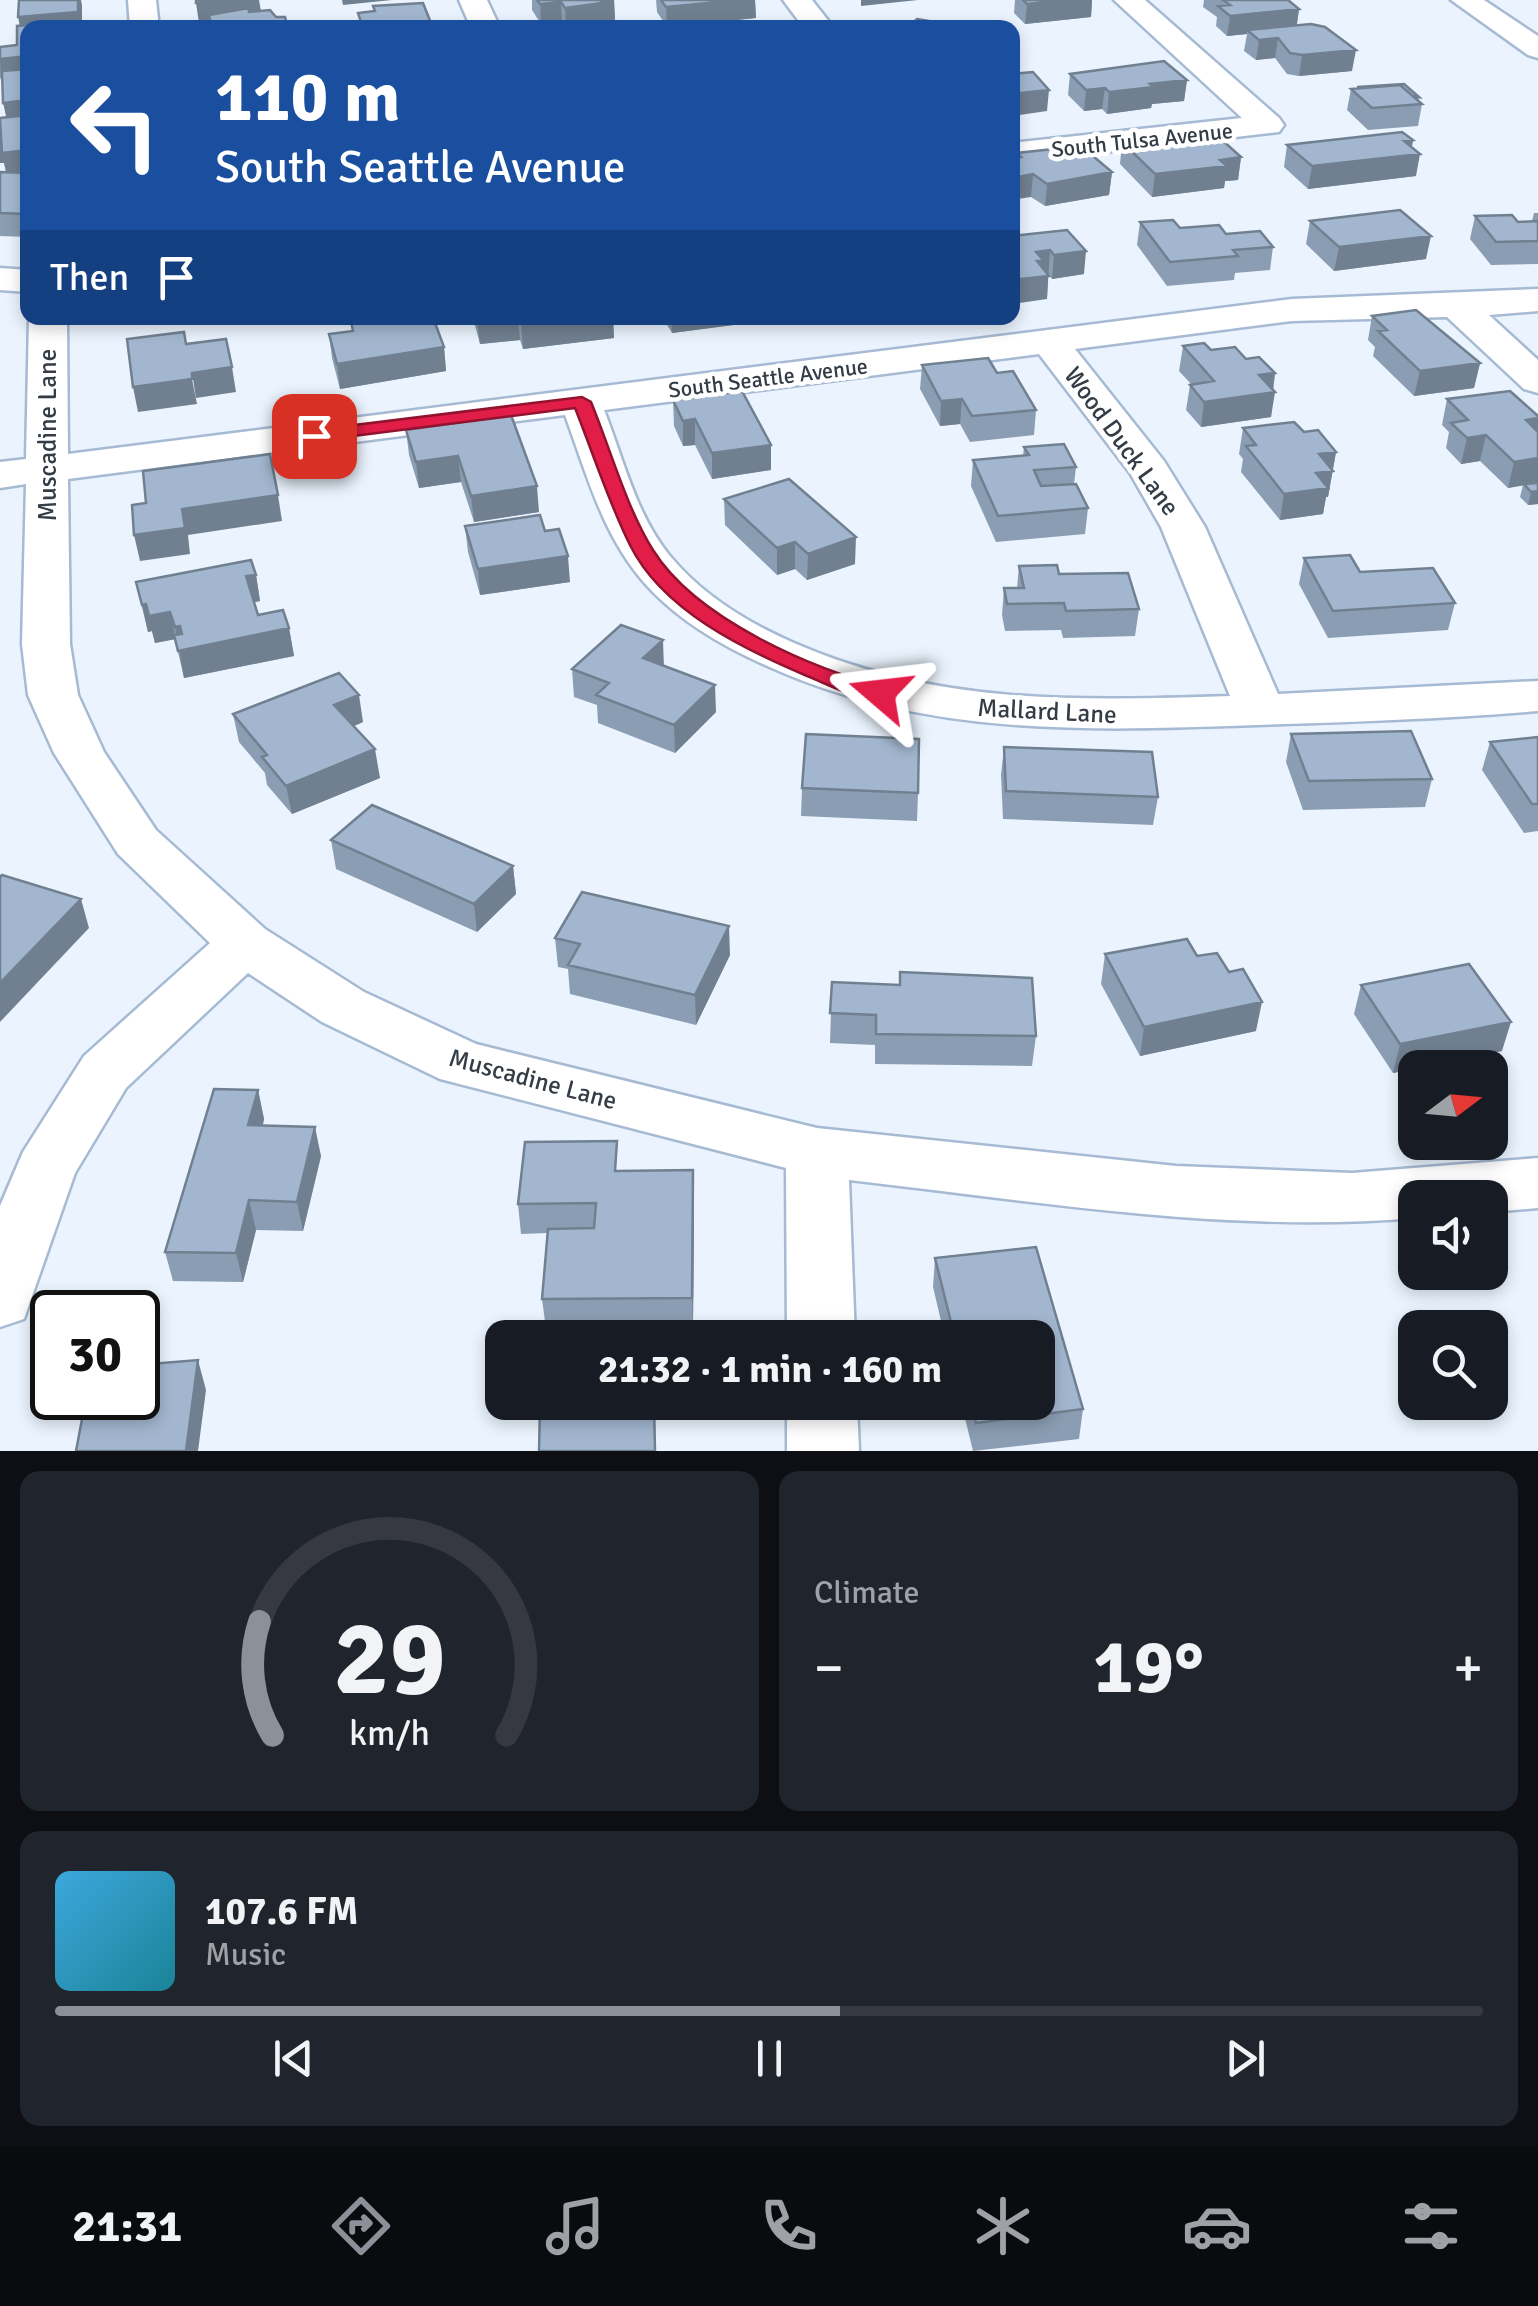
<!DOCTYPE html>
<html lang="en">
<head>
<meta charset="utf-8">
<style>
	:root { --surface:#171b24; --page:#20242c; --text:#f1f3f6; --muted:#9ea1a6; --line:#363941; --accent:#8c9099 }
	body { margin:0; font-family:Signika,sans-serif; background:var(--page); color:var(--text); height:100vh; display:flex; flex-direction:column; font-size:38px; white-space:nowrap }
	* { box-sizing:border-box; margin:0 }
	p { font-size:32px; color:var(--muted) }
	.icon { flex:none; width:55px; height:55px; fill:none; stroke:currentColor; stroke-width:2; stroke-linecap:round; stroke-linejoin:round }
	.map { position:relative; height:1451px; overflow:hidden }
	.drawer { display:flex; flex-direction:column; gap:20px; padding:20px; background:#0d0f14; flex:1 }
	.drawer>* { flex:none }
	.banner { position:absolute; left:20px; top:20px; width:1000px; height:305px; border-radius:20px; box-shadow:0 5px 15px #0003; background:#1a4fa0; color:#fff; overflow:hidden }
	.needle { width:65px; rotate:74deg }
	.buttons { position:absolute; left:1398px; top:1050px; display:grid; gap:20px }
	.buttons a { display:grid; place-items:center; width:110px; height:110px; border-radius:20px; background:var(--surface); box-shadow:0 5px 15px #0003; font-size:50px }
	.speed { position:absolute; left:30px; top:1290px; display:flex; gap:20px; font-size:50px; font-weight:700; text-align:center }
	.speed>* { display:grid; place-content:center; width:130px; height:130px; border-radius:50%; background:var(--surface); box-shadow:0 5px 15px #0003; line-height:1 }
	.speed .limit { border:5px solid #111; border-radius:15px; background:#fff; color:#111 }
	.pin { position:absolute; display:grid; place-items:center; width:85px; height:85px; color:#fff; margin:-42px; border-radius:20px; box-shadow:0 5px 15px #0006 }
	.me { position:absolute; width:110px; margin:-55px; rotate:287deg; stroke-linejoin:round; filter:drop-shadow(0 0 8px #0008) }
	.turn { display:flex; align-items:center; gap:35px; height:210px; padding:0 30px; font-size:45px }
	.turn .icon { width:130px; height:130px; stroke-width:2.5 }
	.turn b { display:block; font-size:70px; line-height:85px }
	.then { display:flex; align-items:center; height:95px; padding:0 30px; background:#0003; gap:20px; font-size:38px }
	.big { font-size:75px; font-weight:700; line-height:1.1 }
	.drawer .tile { flex:1; display:flex; flex-direction:column; justify-content:center; gap:15px; min-width:0; padding:0 35px; border-radius:20px; background:var(--page) }
	.drawer .dial { align-items:center; gap:0 }
	.dial svg { height:260px; overflow:visible; fill:none; stroke:var(--line); stroke-width:7; stroke-linecap:round; text-anchor:middle }
	.dial text { fill:var(--text); stroke:none }
	.song { display:flex; align-items:center; gap:30px }
	.cover { width:120px; height:120px; border-radius:15px; background:linear-gradient(135deg,hsl(200 70% 55%),hsl(190 70% 35%)) }
	.played { height:10px; border-radius:5px; background:linear-gradient(90deg,var(--accent) 55%,var(--line) 55%) }
	.keys { display:flex; justify-content:space-around; direction:ltr }
	.heat { display:flex; justify-content:space-between; align-items:center; font-size:55px; direction:ltr }
	.drawer .tiles { flex:1; display:grid; gap:20px; grid-template-columns:1fr 1fr }
	.tile:last-child { grid-column:span 2 }
	.trip { position:absolute; left:485px; top:1320px; width:570px; height:100px; border-radius:20px; background:var(--surface); box-shadow:0 5px 15px #0003; font-weight:700; line-height:100px; text-align:center }
	.tabs { display:flex; height:160px; justify-content:space-around; align-items:center; background:#090b0e; color:var(--muted) }
	.tabs .icon { width:70px; height:70px }
	.tabs .current { color:var(--accent) }
	.tabs b { font-size:45px; color:var(--text) }
	.map>svg:first-child { display:block }
</style>
</head>
<body>
<div class="map">
<svg width="1538" height="1451" viewBox="0 0 1538 1451">
	<rect width="100%" height="100%" fill="#ebf4fe"/>
	<g fill="none" stroke-linecap="round" stroke-linejoin="round">
		<!-- minor casing -->
		<g stroke="#a6bad3" stroke-width="5">
			<path id="minor" d="M128 0H156L159 28H130Z
				M459 0H487L500 28H471Z
				M783 0H812L834 28H804Z
				M1114 0H1145L1279 118 1284 125 1279 132 1012 163V143L1242 118Z
				M1451 0H1484L1538 36V58L1528 55Z
				M0 268 28 270V292L0 290Z
				M1538 289V311L1489 315 1538 360V393L1524 389 1447 317 1292 321 1075 349 1164 461 1205 527 1278 694 1538 681V711C1445 719 1351 722 1257 725 1092 731 926 737 772 668 728 649 685 625 652 591 604 542 588 477 565 415L68 479 70 644 78 695 104 752 156 830 265 929 364 992 476 1044 817 1128 1176 1166 1352 1173 1538 1158V1208L1490 1212V1198H1415V1218C1227 1234 1036 1201 849 1180L855 1338H787L786 1168 440 1079 322 1022 248 973 126 1088 75 1173 24 1319 0 1327V1206L23 1152 84 1056 210 943 118 854 54 753 28 695 22 644 26 484 0 488V462L26 459 29 318H67L68 454 1292 299ZM1039 354 1130 473 1161 527 1230 696C1077 701 936 705 794 643 748 623 702 595 670 556 636 515 623 458 604 410Z
				M787 1402H857L859 1451H787Z"/>
		</g>
		<!-- minor -->
		<use href="#minor" fill="#fff" fill-rule="evenodd"/>
	</g>
	<!-- wall -->
	<path fill="#8b9db2" d="M532 0H614L615 20 596 24 568 28H566L562 22 541 24 532 10Z
		M656 0H755L756 18 667 27 657 12Z
		M1015 0H1092L1091 17 1025 24 1014 13Z
		M1204 0H1288L1299 9 1297 25 1352 71 1299 76 1287 74 1275 58 1256 60 1244 51 1247 34 1227 36 1216 26 1217 17 1203 7Z
		M82 5 28 28V173H22H28V237L0 236V172H6L4 163 6 117 3 80H1L0 77V47L17 45 20 26Z
		M1070 74 1187 80 1184 101 1152 104 1151 108 1107 114 1102 109 1084 111 1068 95Z
		M1351 89 1419 97 1418 101 1422 104 1418 126 1368 130 1347 110Z
		M1211 140 1241 157 1238 180 1225 181 1224 188 1152 197 1120 164 1122 142Z
		M1413 140 1412 147 1416 176 1308 189 1284 167 1287 145Z
		M1017 153 1112 172 1109 195 1045 206 1031 197 1016 158Z
		M1534 213H1538V264L1491 265 1470 239 1475 216 1518 222 1532 221Z
		M1310 221 1426 259 1334 271 1306 244Z
		M1140 222 1226 234 1273 247 1270 270 1235 273 1234 280 1167 286 1137 245Z
		M1067 230 1084 274 1052 279 1048 274 1047 299 1012 236Z
		M1372 316 1480 363 1474 388 1414 396 1373 356 1375 347 1368 340Z
		M473 318H613L614 338 523 349 520 340 480 344Z
		M663 318H788L672 333Z
		M351 321 419 322 444 347 446 371 340 389 332 358 329 334 352 331Z
		M1183 346 1246 359 1275 373 1271 417 1201 427 1186 410 1190 385 1191 384 1179 371Z
		M922 365 997 373 1036 410 1034 435 970 442 960 424 940 426 920 389Z
		M1447 399 1538 416V504L1528 505 1520 497 1523 485 1508 488 1480 461 1461 464 1446 448 1449 432 1442 425Z
		M673 400 771 445V470L712 479 695 445 683 446 674 426Z
		M511 415 539 512 474 522 461 482 419 488 409 455 406 430Z
		M1243 428 1304 432 1336 452 1328 497H1326L1323 514 1280 520 1241 472 1243 459 1239 454Z
		M1024 447 1076 467 1074 484 1088 508 1085 534 996 542 971 486 973 460 1023 456Z
		M724 499 855 564 807 580 795 569 777 575 725 525Z
		M465 526 545 531 570 582 480 595 468 552Z
		M1304 558 1455 603 1448 630 1328 638 1299 584Z
		M1019 566 1059 574 1139 609 1135 636 1063 638 1061 630 1005 631 1002 615 1004 588H1017Z
		M256 575 260 601 254 602 258 615 289 628 294 656 184 678 175 639 155 643 152 631 148 632 136 582Z
		M664 666 716 712 675 753 598 723 597 705 574 697 572 669Z
		M233 714 363 722 354 726 380 778 292 814 267 785 265 773 239 742Z
		M1291 734 1432 779 1425 807 1303 810 1286 762Z
		M1538 737V831L1524 833 1482 770 1490 742Z
		M1004 747 1158 797 1153 825 1003 819 1001 775Z
		M802 788 918 793 917 821 801 816Z
		M331 840 513 866 516 894 477 932 336 869Z
		M555 938 730 955 696 1025 570 994 568 969 558 967Z
		M1105 954 1197 956 1256 1031 1140 1056 1101 984Z
		M832 982 1036 1036 1032 1066 875 1064V1045L830 1043Z
		M1361 985 1502 1051 1393 1073 1354 1014Z
		M258 1090 264 1119 263 1126 321 1156 303 1231 256 1230 243 1282 173 1281 165 1252Z
		M619 1171 694 1199 693 1327 546 1329 542 1299 547 1233 521 1234 518 1204Z
		M1036 1247 1083 1409 1079 1439 973 1451 961 1402H1038V1338H945L933 1287 935 1258Z"/>
	<!-- shaded-wall -->
	<path fill="#718091" d="M78 0H81L82 5V28H28L22 37 18 17Z
		M228 0H259L262 17 199 23 196 3Z
		M342 0H392L343 5Z
		M614 0 615 20 596 24 566 28 565 8Z
		M739 0H755L756 18 667 27 666 7Z
		M861 0H918L861 6Z
		M1066 0H1092L1091 17 1025 24 1027 4Z
		M561 2 562 22 541 24 540 4Z
		M1299 9 1296 29 1247 30V34L1227 36 1230 16Z
		M431 23 432 28H398Z
		M287 24 288 28H233Z
		M1278 38 1275 58 1256 60 1259 40Z
		M1356 50 1352 71 1299 76 1302 55Z
		M28 56V78L1 80 0 59Z
		M1187 80 1184 101 1152 104 1151 108 1107 114 1109 92 1150 84Z
		M1105 88 1102 109 1084 111 1086 90Z
		M1049 90 1047 111 1012 116V94Z
		M28 100V122L8 124 3 103Z
		M0 140 28 150V173L7 175 4 163H0Z
		M1413 140 1410 155 1420 154 1416 176 1308 189 1312 166 1404 141Z
		M1241 157 1238 180 1225 181 1224 188 1152 197 1155 174 1220 160Z
		M1112 172 1109 195 1045 206 1047 184Z
		M1033 174 1031 197 1012 200V178Z
		M1431 236 1426 259 1334 271 1339 247Z
		M1050 250 1047 299 1012 304V280L1036 252Z
		M1086 251 1084 274 1052 279 1054 255Z
		M500 318H518L520 340 480 344 477 320Z
		M580 318H613L614 338 523 349 521 324Z
		M671 318H788L672 333Z
		M852 318H890L852 323Z
		M444 347 446 371 340 389 337 364Z
		M1480 363 1474 388 1414 396 1420 371Z
		M232 367 236 392 196 398 192 373Z
		M1275 373 1272 392H1275L1271 417 1201 427 1204 402 1259 375Z
		M192 379 197 404 138 412 133 387Z
		M962 399 960 424 940 426 941 401Z
		M1538 418V427L1534 443 1526 420Z
		M695 419V445L683 446V421Z
		M1486 435 1480 461 1461 464 1467 438Z
		M771 445V470L712 479V453Z
		M1336 452 1328 497H1326L1323 514 1280 520 1284 494 1319 454Z
		M458 456 461 482 419 488 416 462Z
		M1538 458V483L1508 488 1514 462Z
		M537 486 539 512 474 522 471 496Z
		M1538 491V504L1528 505 1531 492Z
		M278 495 282 521 188 535 190 554 140 561 134 535 182 509Z
		M856 537 855 564 807 580 808 554Z
		M795 542V569L777 575V548Z
		M568 556 570 582 480 595 478 569Z
		M256 575 260 601 250 603 246 576Z
		M146 604 170 612 176 639 155 643 152 631 148 632 142 605Z
		M180 626 289 628 294 656 184 678 175 627Z
		M663 640 664 668 643 658Z
		M715 685 716 712 675 753 674 725Z
		M359 695 363 722 338 733 334 705Z
		M375 749 380 778 292 814 286 786Z
		M513 866 516 894 477 932 474 904Z
		M81 899 89 928 0 1022V983Z
		M729 926 730 955 696 1025 695 995Z
		M1262 1002 1256 1031 1140 1056 1144 1027Z
		M1511 1022 1502 1051 1393 1073 1400 1044Z
		M258 1090 264 1119 254 1155 248 1125Z
		M315 1127 321 1156 303 1231 297 1202Z
		M693 1170 694 1199 693 1327 692 1298Z
		M249 1200 256 1230 243 1282 236 1253Z
		M198 1360 206 1390 198 1451H186Z"/>
	<!-- building -->
	<path fill="#a2b7cf" stroke="#718091" stroke-width="2.5" d="M19 0H78V12L18 17Z
		M196 0H228L196 3Z
		M537 0H614L595 4 565 8 561 2 540 4Z
		M661 0H739L666 7Z
		M1023 0H1066L1027 4Z
		M1223 0H1288L1299 9 1230 16 1218 6 1230 5Z
		M423 3 431 23 398 28H335L334 24 361 22 358 13 375 11 373 6Z
		M249 8V12L270 10 276 17H285L287 24 212 28 209 15Z
		M917 19 965 27 907 28Z
		M74 21V28H28V56L0 59V47L17 45V26Z
		M1311 24 1325 27 1356 50 1302 55 1290 53 1278 38 1259 40 1247 30Z
		M1164 61 1187 80 1150 84 1154 87 1109 92 1105 88 1086 90 1070 74Z
		M28 69V100L3 103 2 71Z
		M1033 72 1049 90 1012 94V74Z
		M1404 84 1419 97 1413 96 1400 85 1357 87Z
		M1400 85 1422 104 1372 108 1351 89Z
		M28 115V150L2 153 0 118Z
		M1402 132 1413 140 1404 141 1420 154 1312 166 1287 145Z
		M1205 135 1211 140 1221 139 1241 157 1220 160 1227 166 1155 174 1122 142Z
		M1081 146 1112 172 1047 184 1033 174 1012 178V158L1021 157 1017 153Z
		M0 172 28 173V212L25 214 0 213Z
		M1400 210 1431 236 1339 247 1310 221Z
		M1512 215 1518 222 1538 221V241L1496 242 1475 216Z
		M1173 220 1180 228 1219 225 1226 234 1260 231 1273 247 1233 250 1238 256 1170 262 1140 222Z
		M1067 230 1086 251 1054 255 1050 250 1036 252 1044 261H1037L1049 276 1012 280V236Z
		M1416 310 1480 363 1420 371 1378 331 1387 330 1372 316Z
		M381 318H417L419 322 434 320 444 347 337 364 329 334 353 331 351 321Z
		M518 318H580L521 324Z
		M184 332 186 344 226 339 232 367 192 373V379L133 387 127 339Z
		M1204 343 1211 350 1235 347 1246 359 1259 357 1275 373 1259 375 1275 392 1204 402 1190 385 1214 381 1183 346Z
		M988 358 997 373 1013 371 1036 410 972 416 962 399 941 401 922 365Z
		M742 391 771 445 712 453 695 419 683 421 673 400Z
		M1510 391 1538 416V418L1526 420 1538 432V458L1514 462 1486 435 1467 438 1451 423 1468 420 1447 399Z
		M511 415 537 486 471 496 458 456 416 462 406 430Z
		M1294 422 1304 432 1318 430 1336 452 1319 454 1333 471 1316 473 1328 488 1284 494 1246 446 1256 445 1243 428Z
		M1064 444 1076 467 1034 470 1041 486 1076 484 1088 508 998 516 973 460 1029 455 1024 447Z
		M270 454 278 495 182 509 185 528 134 535 132 505 146 503 143 471Z
		M789 479 856 537 808 554 795 542 777 548 724 499Z
		M1538 483V491L1531 492 1524 484Z
		M540 515 545 531 559 529 568 556 478 569 465 526Z
		M1350 555 1360 572 1433 568 1455 603 1333 611 1304 558Z
		M251 560 256 575 246 576 258 615 283 610 289 628 178 651 174 635 182 634 180 626 175 627 170 612 149 616 146 604 142 605 136 582Z
		M1057 565 1059 574 1128 573 1139 609 1066 611 1064 603 1007 604 1004 588H1024L1019 566Z
		M621 625 663 640 643 658 715 685 674 725 596 695 609 683 572 669Z
		M339 673 359 695 334 705 375 749 286 786 262 757 267 755 233 714Z
		M1411 731 1432 779 1309 781 1291 734Z
		M806 734 919 739 918 793 802 788Z
		M1538 737V804H1532L1490 742Z
		M1004 747 1152 752 1158 797 1006 791Z
		M372 805 513 866 474 904 331 840Z
		M2 875 81 899 0 983V877Z
		M582 892 729 926 695 995 568 965 580 944 555 938Z
		M1187 939 1197 956 1217 953 1229 972 1243 969 1262 1002 1144 1027 1105 954Z
		M1469 964 1511 1022 1400 1044 1361 985Z
		M900 972 1032 978 1036 1036 876 1034V1015L830 1013 832 982 900 985Z
		M214 1089 258 1090 248 1125 315 1127 297 1202 249 1200 236 1253 165 1252Z
		M617 1141 615 1171 693 1170 692 1298 542 1299 548 1229 594 1228 596 1203 518 1204 525 1142Z
		M1036 1247 1083 1409 976 1423 971 1402H1038V1338H955L935 1258Z
		M198 1360 186 1451H76L86 1398H138V1365Z
		M585 1402H654L655 1451H539L540 1405Z"/>
	<!-- route -->
	<path fill="#e11d48" stroke="#92132f" stroke-width="2.5" d="M582 397 591 402C610 448 627 509 653 550 696 619 812 669 888 688L891 693 888 698C863 704 830 685 807 676 743 649 662 610 630 545 608 501 593 453 575 408L314 441 305 436 314 430Z"/>
	<g text-anchor="middle" dominant-baseline="central" stroke-width="9" stroke-linejoin="round" paint-order="stroke">
		<!-- far-street labels -->
		<g font-size="22" fill="#343c46" stroke="#fff">
			<text transform="translate(1142 140) rotate(-6)">South Tulsa Avenue</text>
			<text transform="translate(768 378) rotate(-7)">South Seattle Avenue</text>
		</g>
		<!-- street labels -->
		<g font-size="25" fill="#343c46" stroke="#fff">
			<text transform="translate(47 435) rotate(-90)">Muscadine Lane</text>
			<text transform="translate(1122 441) rotate(54)">Wood Duck Lane</text>
			<text transform="translate(1047 711) rotate(3)">Mallard Lane</text>
			<text transform="translate(533 1079) rotate(15)">Muscadine Lane</text>
		</g>
	</g>
</svg>
<div class="buttons">
<a><svg class="needle" viewBox="-14 -14 28 28"><path d="M0-13l5 13h-10z" fill="#e53935"/><path d="M0 13l5-13h-10z" fill="#9ea1a6"/></svg></a>
<a><svg class="icon" aria-label="sound" viewBox="0 0 24 24"><path d="M4 9h4l5-4v14l-5-4H4zM17 9q2 3 0 6"/></svg></a>
<a><svg class="icon" aria-label="search" viewBox="0 0 24 24"><circle cx="10" cy="10" r="6"/><path d="M15 15l6 6"/></svg></a>
</div>
<div class="speed"><div class="limit">30</div></div>
<div class="pin" style="left:314px;top:436px;background:#d93025"><svg class="icon" aria-label="arrive" viewBox="0 0 24 24"><path d="M6 21V4h12l-3 4 3 4H6"/></svg></div>
<svg class="me" style="left:880px;top:693px" viewBox="-20 -20 40 40"><path d="M0-17L14 15 0 8-14 15z" fill="#e11d48" stroke="#fff" stroke-width="4"/></svg>
<div class="trip">21:32 · 1 min · 160 m</div>
<div class="banner">
<div class="turn"><svg class="icon" aria-label="left" viewBox="0 0 24 24"><path d="M17 20v-9H6M10 6l-5 5 5 5"/></svg><div><b>110 m</b>South Seattle Avenue</div></div>
<div class="then">Then<svg class="icon" aria-label="arrive" viewBox="0 0 24 24"><path d="M6 21V4h12l-3 4 3 4H6"/></svg></div>
</div>
</div>
<section class="drawer">
<div class="tiles">
<div class="tile dial"><svg viewBox="0 0 100 80">
<path d="M14 69A42 42 0 1 1 86 69"/>
<path d="M14 69A42 42 0 0 1 10 34" stroke="#8c9099"/>
<text x="50" y="56" font-size="32" font-weight="700">29</text>
<text x="50" y="72" font-size="11">km/h</text>
</svg></div>
<div class="tile"><p>Climate</p>
<div class="heat"><a>−</a><b class="big">19°</b><a>+</a></div>
</div>
<div class="tile">
<div class="song"><i class="cover"></i><div><b>107.6 FM</b><p>Music</p></div></div>
<div class="played"></div>
<div class="keys"><svg class="icon" aria-label="previous" viewBox="0 0 24 24"><path d="M18 5L8 12l10 7zM5 5v14"/></svg><svg class="icon" aria-label="pause" viewBox="0 0 24 24"><path d="M8 5v14M16 5v14"/></svg><svg class="icon" aria-label="next" viewBox="0 0 24 24"><path d="M6 5l10 7-10 7zM19 5v14"/></svg></div>
</div>
</div>
</section>
<nav class="tabs">
<b>21:31</b>
<svg class="icon current" aria-label="directions" viewBox="0 0 24 24"><path d="M12 3l9 9-9 9-9-9zM9 14v-3h6M13 9l2 2-2 2"/></svg>
<svg class="icon" aria-label="music" viewBox="0 0 24 24"><path d="M9 18V5l10-2v13"/><circle cx="6" cy="18" r="3"/><circle cx="16" cy="16" r="3"/></svg>
<svg class="icon" aria-label="phone" viewBox="0 0 24 24"><path d="M5 4h4l2 5-3 2q2 4 5 5l2-3 5 2v4C11 20 4 13 5 4z"/></svg>
<svg class="icon" aria-label="climate" viewBox="0 0 24 24"><path d="M12 3v18M4 7l16 10M4 17L20 7"/></svg>
<svg class="icon" aria-label="car" viewBox="0 0 24 24"><path d="M5 17H2v-5l4-1 3-4h7l3 4 3 1v5h-3M9 17h6M6 11h13"/><circle cx="7" cy="17" r="2"/><circle cx="17" cy="17" r="2"/></svg>
<svg class="icon" aria-label="filters" viewBox="0 0 24 24"><path d="M4 7h16M4 17h16"/><circle cx="9" cy="7" r="2"/><circle cx="15" cy="17" r="2"/></svg>
</nav>
</body>
</html>
